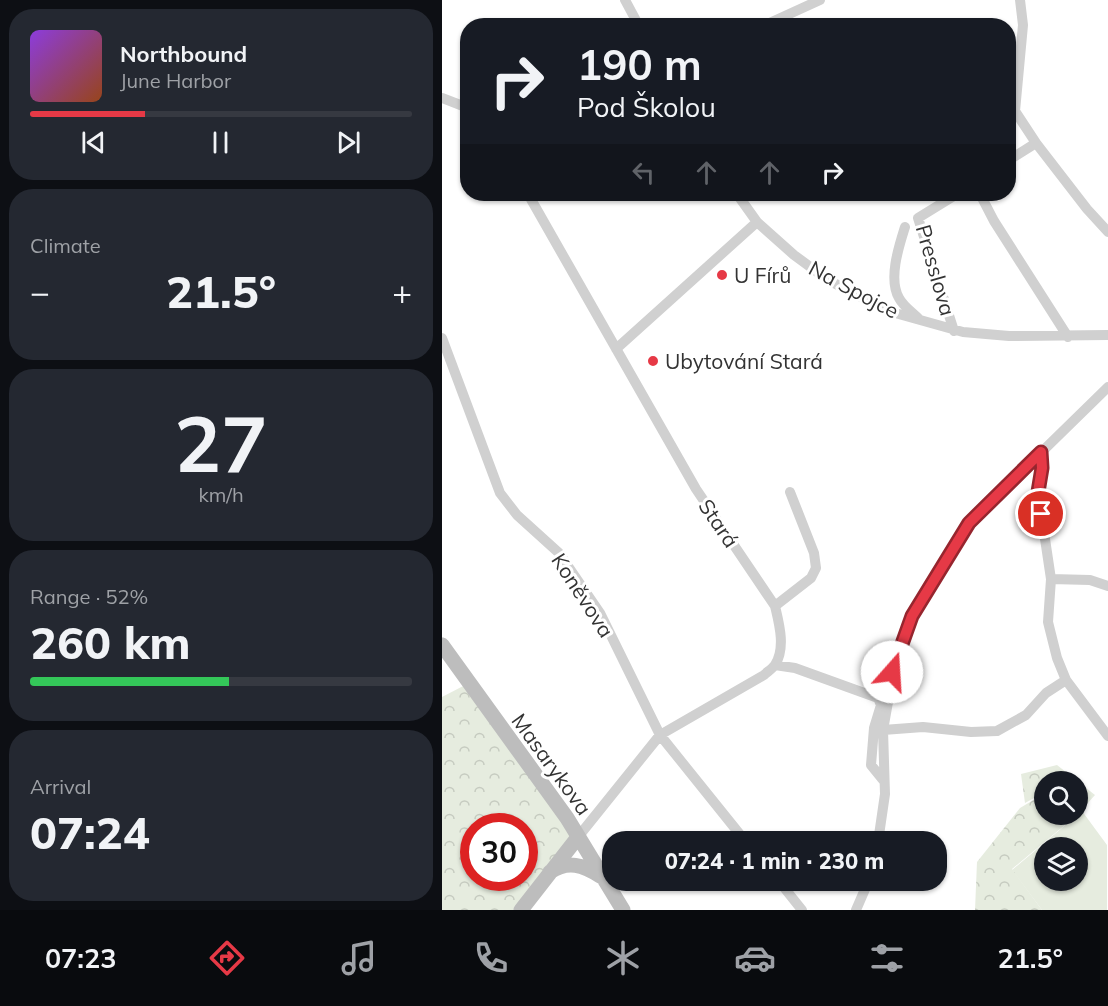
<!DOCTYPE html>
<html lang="en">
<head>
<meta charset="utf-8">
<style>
	:root { --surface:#171b24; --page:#242831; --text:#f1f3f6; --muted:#9ea1a6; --line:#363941; --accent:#e63946 }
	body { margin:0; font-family:Mulish,sans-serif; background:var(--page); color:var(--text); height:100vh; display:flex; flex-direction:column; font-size:22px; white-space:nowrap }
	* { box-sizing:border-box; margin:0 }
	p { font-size:20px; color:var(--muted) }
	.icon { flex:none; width:33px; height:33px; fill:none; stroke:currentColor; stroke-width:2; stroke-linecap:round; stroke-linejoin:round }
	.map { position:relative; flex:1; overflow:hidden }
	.details { display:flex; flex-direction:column; gap:9px; padding:9px; background:#0d0f14; width:442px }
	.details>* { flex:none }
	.top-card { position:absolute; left:18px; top:18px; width:556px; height:183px; border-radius:24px; box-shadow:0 2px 4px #0004; background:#171b24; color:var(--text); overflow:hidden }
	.tools { position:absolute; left:592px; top:771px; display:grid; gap:12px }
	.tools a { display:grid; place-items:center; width:54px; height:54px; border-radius:50%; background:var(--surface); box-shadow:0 2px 4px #0004; font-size:30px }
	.speed { position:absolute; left:18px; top:813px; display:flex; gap:12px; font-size:30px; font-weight:700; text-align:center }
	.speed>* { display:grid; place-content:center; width:78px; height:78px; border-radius:50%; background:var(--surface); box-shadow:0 2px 4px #0004; line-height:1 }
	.speed .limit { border:9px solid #d22; background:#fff; color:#111 }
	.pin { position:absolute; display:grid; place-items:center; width:51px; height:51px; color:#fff; margin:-26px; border:3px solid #fff; border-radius:50%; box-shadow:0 2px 6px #0007 }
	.me { position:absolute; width:66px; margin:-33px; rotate:19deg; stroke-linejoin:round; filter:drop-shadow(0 0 4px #0008) }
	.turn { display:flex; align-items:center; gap:21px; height:126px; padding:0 18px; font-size:27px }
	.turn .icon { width:78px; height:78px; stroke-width:2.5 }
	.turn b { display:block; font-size:42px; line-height:51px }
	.lanes { display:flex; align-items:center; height:57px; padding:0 18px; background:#0003; justify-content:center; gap:30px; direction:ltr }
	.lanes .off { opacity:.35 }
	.big { font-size:45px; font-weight:800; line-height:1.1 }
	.details .card { flex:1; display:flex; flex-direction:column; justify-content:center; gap:9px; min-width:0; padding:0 21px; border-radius:24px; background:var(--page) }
	.details .dial { align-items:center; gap:0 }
	.dial b { font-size:78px; line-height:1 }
	.song { display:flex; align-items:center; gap:18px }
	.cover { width:72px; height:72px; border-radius:9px; background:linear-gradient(135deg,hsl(270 70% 55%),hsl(20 70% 35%)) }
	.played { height:6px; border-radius:3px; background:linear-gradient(90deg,var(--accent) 30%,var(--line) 30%) }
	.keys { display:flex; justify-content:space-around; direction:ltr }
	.heat { display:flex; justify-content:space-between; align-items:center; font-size:33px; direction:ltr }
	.charge { height:9px; border-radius:4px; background:linear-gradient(90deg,#34c759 52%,var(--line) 0) }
	.trip { position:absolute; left:160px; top:831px; width:345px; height:60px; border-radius:24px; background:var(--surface); box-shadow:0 2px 4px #0004; font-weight:800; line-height:60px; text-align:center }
	.tab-bar { display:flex; height:96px; justify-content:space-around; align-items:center; background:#090b0e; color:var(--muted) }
	.tab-bar .icon { width:42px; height:42px }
	.tab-bar .current { color:var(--accent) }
	.tab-bar b { font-size:27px; color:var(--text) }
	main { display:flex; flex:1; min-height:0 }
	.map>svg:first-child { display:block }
</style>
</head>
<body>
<main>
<section class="details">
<div class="card">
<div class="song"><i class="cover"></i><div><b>Northbound</b><p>June Harbor</p></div></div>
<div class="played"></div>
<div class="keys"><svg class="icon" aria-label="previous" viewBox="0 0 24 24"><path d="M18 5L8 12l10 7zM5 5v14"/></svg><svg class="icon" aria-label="pause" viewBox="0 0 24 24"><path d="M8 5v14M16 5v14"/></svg><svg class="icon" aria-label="next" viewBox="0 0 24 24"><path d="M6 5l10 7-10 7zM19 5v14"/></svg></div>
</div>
<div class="card"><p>Climate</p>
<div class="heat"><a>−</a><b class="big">21.5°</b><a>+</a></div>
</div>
<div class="card dial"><b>27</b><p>km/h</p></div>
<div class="card"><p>Range · 52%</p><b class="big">260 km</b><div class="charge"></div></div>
<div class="card"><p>Arrival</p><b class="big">07:24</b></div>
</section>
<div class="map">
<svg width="666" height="910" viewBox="0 0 666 910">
	<defs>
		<pattern id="forest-crowns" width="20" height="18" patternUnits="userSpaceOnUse" patternTransform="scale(1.5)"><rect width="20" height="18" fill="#e6ecdf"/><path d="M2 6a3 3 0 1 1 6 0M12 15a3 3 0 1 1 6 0" fill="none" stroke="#c6cbc0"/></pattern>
	</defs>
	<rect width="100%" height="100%" fill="#fff"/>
	<!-- grass -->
	<path fill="#e6ecdf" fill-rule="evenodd" d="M640 811 665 845V910H600L570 870ZM603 848H636V880H603Z"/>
	<!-- forest -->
	<path fill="url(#forest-crowns)" fill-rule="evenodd" d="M27 683 136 837 79 910H0V697ZM32 826H82V878H32Z
		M615 765 653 795 636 814V782H603V792L583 803 579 774Z
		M603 793V814L635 815 570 869 600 910H533L535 862 578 808Z"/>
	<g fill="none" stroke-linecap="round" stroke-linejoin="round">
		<!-- street -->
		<path stroke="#d0d0d0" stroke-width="10" d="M183 0 197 26
			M578 0 581 25 573 111 594 143 645 209 666 232
			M321 26 378 0
			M0 98 26 108
			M567 160 594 143
			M86 194 254 489 333 606C337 623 344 648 333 665 330 669 325 672 322 675L218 735 136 837
			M295 194 315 222 352 255 386 280 446 311 521 332 567 336 666 335
			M538 194 552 221 626 337
			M463 227C457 246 446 279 457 298 461 306 471 313 477 319
			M512 331 476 218 515 194
			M0 338 58 493 75 515 117 553 158 613 218 735 304 842
			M174 349 315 222
			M599 452 600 468 596 492 609 579 606 622 615 658 624 680 666 736
			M609 579 648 580 666 586
			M333 606 369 578 374 568 372 553 348 492
			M333 665 353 668 436 698 439 705 432 728 429 765 442 781
			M441 730 481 727 529 732 555 731 584 715 604 693 624 680
			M436 842 443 794 441 730 446 702 443 691 470 616 527 523 666 387
			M336 880 360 910
			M414 910 427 880"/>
		<!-- secondary -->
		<path stroke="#bdbdbd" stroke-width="15" d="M0 645 125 818 181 910
			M108 872C126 860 141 865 158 876
			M79 910 136 837"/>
	</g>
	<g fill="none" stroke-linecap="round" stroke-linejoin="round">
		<!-- route casing -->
		<g stroke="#96252e" stroke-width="15">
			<path id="route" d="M450 672 470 616 527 523 599 452 600 468 596 492 599 514"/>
		</g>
		<!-- route -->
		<use href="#route" stroke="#e63946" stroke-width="10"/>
	</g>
	<!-- markers -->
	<g fill="#e63946" stroke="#fff" stroke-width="2">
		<circle cx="280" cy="275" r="6"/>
		<circle cx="211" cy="361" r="6"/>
	</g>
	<g text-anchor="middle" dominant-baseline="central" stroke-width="6" stroke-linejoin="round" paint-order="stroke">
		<!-- street labels -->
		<g font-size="21" fill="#333" stroke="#fff">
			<text transform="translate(494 270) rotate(74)">Presslova</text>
			<text transform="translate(412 289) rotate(28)">Na Spojce</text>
			<text transform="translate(277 523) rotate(56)">Stará</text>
			<text transform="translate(141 595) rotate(57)">Koněvova</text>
			<text transform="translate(110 764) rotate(54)">Masarykova</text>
		</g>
		<!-- poi labels -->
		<g font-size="21" fill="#333" stroke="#fff" text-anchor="start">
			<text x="292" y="275">U Fírů</text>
			<text x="223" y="361">Ubytování Stará</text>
		</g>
	</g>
</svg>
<div class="tools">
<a><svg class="icon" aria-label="search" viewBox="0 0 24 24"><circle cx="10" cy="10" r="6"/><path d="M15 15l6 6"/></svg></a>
<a><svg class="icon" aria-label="layers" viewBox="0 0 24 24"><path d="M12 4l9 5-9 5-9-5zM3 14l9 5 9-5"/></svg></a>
</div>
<div class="speed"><div class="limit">30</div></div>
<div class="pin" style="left:599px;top:514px;background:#d93025"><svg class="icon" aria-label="arrive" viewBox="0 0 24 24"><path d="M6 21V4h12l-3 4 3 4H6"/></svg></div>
<svg class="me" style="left:450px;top:672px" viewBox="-20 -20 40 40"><circle r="19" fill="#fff"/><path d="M0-13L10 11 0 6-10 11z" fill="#e63946"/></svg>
<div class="trip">07:24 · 1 min · 230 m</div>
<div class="top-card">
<div class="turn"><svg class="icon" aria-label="right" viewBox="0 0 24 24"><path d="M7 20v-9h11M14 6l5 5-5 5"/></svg><div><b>190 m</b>Pod Školou</div></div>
<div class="lanes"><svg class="icon off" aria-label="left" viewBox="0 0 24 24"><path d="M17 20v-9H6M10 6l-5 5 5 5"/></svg><svg class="icon off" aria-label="ahead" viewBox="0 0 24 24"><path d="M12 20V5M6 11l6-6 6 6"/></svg><svg class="icon off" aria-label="ahead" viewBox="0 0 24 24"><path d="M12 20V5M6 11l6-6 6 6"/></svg><svg class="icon" aria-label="right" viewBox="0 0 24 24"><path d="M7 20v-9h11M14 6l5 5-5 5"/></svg></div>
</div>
</div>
</main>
<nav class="tab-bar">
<b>07:23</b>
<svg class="icon current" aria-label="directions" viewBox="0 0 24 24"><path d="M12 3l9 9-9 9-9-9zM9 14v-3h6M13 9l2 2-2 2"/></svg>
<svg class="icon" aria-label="music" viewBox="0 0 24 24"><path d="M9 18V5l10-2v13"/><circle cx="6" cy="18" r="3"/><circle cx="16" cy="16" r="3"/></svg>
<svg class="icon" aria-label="phone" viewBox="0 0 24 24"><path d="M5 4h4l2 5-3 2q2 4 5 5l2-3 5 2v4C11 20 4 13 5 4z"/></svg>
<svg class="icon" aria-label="climate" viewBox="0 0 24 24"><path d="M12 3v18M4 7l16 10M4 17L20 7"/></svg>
<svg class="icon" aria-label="car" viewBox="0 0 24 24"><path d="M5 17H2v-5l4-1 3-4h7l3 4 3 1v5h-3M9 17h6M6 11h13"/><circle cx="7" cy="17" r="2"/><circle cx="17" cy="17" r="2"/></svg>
<svg class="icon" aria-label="filters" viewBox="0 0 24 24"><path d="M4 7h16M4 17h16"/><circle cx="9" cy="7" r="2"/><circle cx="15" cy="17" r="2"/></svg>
<b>21.5°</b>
</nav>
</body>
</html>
